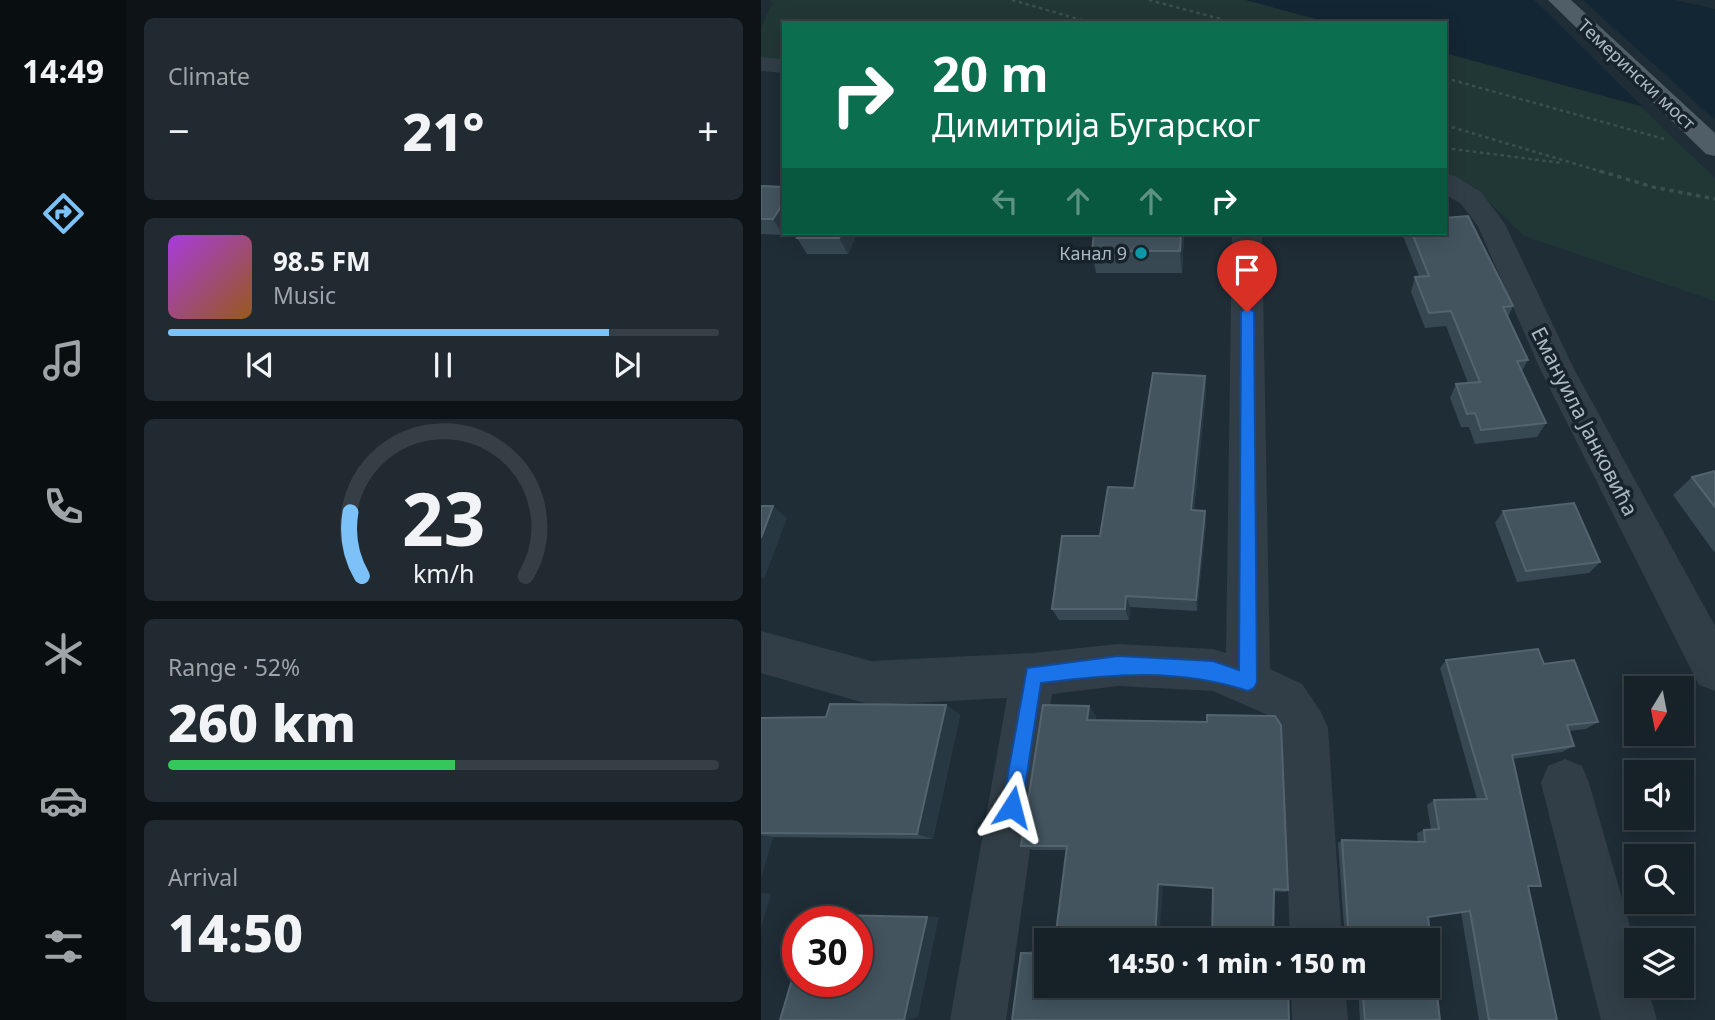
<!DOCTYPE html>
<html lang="en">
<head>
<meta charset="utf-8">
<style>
	:root { --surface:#172228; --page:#202a30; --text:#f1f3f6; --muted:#9ea4a8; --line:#363f45; --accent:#7cc2f9 }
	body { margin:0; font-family:"Noto Sans",sans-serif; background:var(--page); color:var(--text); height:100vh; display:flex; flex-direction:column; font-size:26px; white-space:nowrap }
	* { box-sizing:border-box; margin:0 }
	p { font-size:23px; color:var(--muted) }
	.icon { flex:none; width:38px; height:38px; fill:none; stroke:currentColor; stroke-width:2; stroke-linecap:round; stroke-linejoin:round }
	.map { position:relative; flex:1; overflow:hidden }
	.side { display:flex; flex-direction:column; gap:18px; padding:18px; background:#0d1316; width:635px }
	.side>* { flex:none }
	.hud { position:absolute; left:21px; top:21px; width:665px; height:214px; border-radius:0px; box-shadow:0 4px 18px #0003,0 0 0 2px var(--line); background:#0b6e4f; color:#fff; overflow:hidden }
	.needle { width:46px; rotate:190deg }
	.controls { position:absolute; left:863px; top:676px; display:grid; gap:14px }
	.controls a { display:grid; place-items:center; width:70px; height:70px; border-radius:0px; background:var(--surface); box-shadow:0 4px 18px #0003,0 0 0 2px var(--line); font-size:35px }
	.speed { position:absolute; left:21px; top:906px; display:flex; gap:14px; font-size:35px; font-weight:700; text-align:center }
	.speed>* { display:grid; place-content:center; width:91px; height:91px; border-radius:50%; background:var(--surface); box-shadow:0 4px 18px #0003,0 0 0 2px var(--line); line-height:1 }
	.speed .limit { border:10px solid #d22; background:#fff; color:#111 }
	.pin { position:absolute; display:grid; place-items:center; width:60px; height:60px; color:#fff; margin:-72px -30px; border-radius:50% 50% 50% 0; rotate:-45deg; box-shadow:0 0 7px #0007 }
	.pin .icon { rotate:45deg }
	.me { position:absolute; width:77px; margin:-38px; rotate:9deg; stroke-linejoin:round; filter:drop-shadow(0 0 5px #0008) }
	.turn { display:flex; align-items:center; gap:24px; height:147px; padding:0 35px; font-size:32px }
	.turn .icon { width:91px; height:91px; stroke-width:2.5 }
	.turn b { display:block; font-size:49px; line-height:60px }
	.lanes { display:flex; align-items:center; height:66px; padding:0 35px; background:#0003; justify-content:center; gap:35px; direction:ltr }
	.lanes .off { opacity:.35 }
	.big { font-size:52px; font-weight:800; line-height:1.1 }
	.side .widget { flex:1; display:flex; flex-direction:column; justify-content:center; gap:10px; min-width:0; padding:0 24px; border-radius:10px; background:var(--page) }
	.side .dial { align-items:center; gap:0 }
	.dial svg { height:182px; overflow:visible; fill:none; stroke:var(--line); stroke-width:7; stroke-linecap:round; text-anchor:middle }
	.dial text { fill:var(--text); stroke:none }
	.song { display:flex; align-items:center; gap:21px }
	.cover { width:84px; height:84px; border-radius:10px; background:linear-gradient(135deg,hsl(280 70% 55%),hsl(30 70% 35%)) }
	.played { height:7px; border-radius:4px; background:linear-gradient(90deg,var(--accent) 80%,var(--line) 80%) }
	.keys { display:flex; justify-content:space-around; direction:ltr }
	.heat { display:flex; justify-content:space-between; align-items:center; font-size:38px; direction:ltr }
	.charge { height:10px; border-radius:5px; background:linear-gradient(90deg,#34c759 52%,var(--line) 0) }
	.trip { position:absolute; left:273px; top:928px; width:406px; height:70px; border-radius:0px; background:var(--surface); box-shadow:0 4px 18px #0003,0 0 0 2px var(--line); font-weight:800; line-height:70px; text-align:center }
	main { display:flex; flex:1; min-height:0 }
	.dock { display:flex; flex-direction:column; width:126px; justify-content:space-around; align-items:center; background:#090e10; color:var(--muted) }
	.dock .icon { width:49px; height:49px }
	.dock .selected { color:var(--accent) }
	.dock b { font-size:32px; color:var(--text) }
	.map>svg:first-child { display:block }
</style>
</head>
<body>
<main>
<nav class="dock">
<b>14:49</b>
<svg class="icon selected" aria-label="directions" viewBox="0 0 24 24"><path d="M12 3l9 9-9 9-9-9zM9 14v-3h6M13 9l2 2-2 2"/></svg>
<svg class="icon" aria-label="music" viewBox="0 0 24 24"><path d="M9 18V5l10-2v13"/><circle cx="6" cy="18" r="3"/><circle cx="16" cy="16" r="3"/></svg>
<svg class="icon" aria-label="phone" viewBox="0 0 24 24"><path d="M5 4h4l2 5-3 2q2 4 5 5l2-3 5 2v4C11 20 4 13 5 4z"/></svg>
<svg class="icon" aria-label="climate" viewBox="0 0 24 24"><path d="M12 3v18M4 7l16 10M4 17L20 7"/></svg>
<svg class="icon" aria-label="car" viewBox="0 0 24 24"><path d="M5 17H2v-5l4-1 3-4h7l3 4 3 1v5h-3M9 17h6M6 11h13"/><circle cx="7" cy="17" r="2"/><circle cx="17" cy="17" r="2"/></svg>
<svg class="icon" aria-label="filters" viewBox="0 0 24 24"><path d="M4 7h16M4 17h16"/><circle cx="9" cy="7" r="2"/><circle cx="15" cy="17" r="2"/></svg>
</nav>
<section class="side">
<div class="widget"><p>Climate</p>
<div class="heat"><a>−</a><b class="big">21°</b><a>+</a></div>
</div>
<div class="widget">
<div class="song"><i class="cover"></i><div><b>98.5 FM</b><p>Music</p></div></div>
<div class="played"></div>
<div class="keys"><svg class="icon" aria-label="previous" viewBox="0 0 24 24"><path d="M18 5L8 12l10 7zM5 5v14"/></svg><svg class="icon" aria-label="pause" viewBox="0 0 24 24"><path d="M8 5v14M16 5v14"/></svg><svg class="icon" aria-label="next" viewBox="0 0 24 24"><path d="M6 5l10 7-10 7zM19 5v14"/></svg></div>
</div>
<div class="widget dial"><svg viewBox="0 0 100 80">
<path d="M14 69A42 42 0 1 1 86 69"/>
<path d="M14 69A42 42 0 0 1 9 41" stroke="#7cc2f9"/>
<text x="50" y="56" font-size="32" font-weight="700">23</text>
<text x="50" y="72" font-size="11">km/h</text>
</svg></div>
<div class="widget"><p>Range · 52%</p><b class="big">260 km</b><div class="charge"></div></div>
<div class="widget"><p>Arrival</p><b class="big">14:50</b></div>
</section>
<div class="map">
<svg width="954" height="1020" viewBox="0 0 954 1020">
	<rect width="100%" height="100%" fill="#1f2d36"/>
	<!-- green -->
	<path fill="#213736" d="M9 0H485L570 23H23V59L0 57V28L11 3Z
		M684 53 879 106 954 178V301L763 236 711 185 684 177Z"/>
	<!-- water -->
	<path fill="#132633" d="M485 0H914L954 9V126L684 53V23H570Z"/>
	<!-- pier -->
	<path fill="#1f2d36" d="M773 0H822L954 120V129L886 111Z"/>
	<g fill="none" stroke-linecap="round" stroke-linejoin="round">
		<!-- path-far1 -->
		<path stroke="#39504e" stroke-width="2.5" stroke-dasharray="3.5 3.5" stroke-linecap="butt" d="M251 0 331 23
			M388 0 475 23
			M684 78 903 139
			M684 125 845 173
			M684 148 801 163"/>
		<!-- path -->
		<path stroke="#39504e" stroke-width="3.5" stroke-dasharray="4.5 4.5" stroke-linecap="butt" d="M839 171 892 187 954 199"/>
		<!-- minor -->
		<path fill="#323e47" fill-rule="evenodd" d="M0 57 23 59V73L0 71Z
			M684 174 694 176 720 192 744 224 813 369 954 626V691L938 685 779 369 717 226 700 204 684 194Z
			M471 233H501L509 669 541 684 560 712 567 728 581 940H529L521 734 509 716 452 691 357 686 291 694 245 1020H189L246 698 110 705 0 673V631L110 661 272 653 357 644 452 649 465 653Z
			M804 759 821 766 828 783 875 947V985H886L896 1020H840L780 783 787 766Z
			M530 985H584L587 1020H531Z"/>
		<!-- major -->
		<path fill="#505e67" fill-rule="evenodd" d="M787 0H810L954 133V156L945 154Z"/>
	</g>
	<!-- wall -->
	<path fill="#374853" d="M0 186 23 233 22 235 0 234Z
		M96 233 87 254H46L36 238Z
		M333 233H423L421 273H335L331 251Z
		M643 233H684L752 306 747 317 767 360 761 371 785 423 776 437 714 444 708 427H700L689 398 695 384 707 383 685 326 664 328 650 292 654 277 658 276 642 236Z
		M444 376 445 392 433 510 444 511 445 524 436 611 369 607 368 620H298L291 609 339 536 373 488Z
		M954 471V551L953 552 912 495 931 477Z
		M742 511 839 562 828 573 756 582 734 523Z
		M685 660 783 664 837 722 825 729 808 731 813 746 801 752 752 759 780 886 767 887 796 1020H718L700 912 667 917 679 1020H599L597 985H667V940H584L577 843 581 840 657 842 656 833 663 830H670L666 805 673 800 716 799 679 668Z
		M185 705 199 715 172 839 12 837 0 877V718L65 717Z
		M335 716 334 720 527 890 525 892 402 886 306 850H272L260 846Z
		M272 951 285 952V985L260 953Z"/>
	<!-- shaded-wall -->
	<path fill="#283842" d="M23 202V233L22 235 12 219Z
		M81 233H96L87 254 78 238Z
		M420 233H423L421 273 419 251Z
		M444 376 445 392 431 523 430 510Z
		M12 506 26 518 3 579 0 577V538Z
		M444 511 445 524 436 611 435 600Z
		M365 596 369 607 368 620 364 609Z
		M185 705 199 715 172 839 156 834Z
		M328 706 335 716 333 730 326 720Z
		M0 835 12 837 0 877Z
		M397 884 402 886 398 940H394Z
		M0 893 10 894 0 928Z
		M166 917H178L157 1017 147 1020H136Z"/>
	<!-- building -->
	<path fill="#43545f" stroke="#54646f" stroke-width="2" d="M0 186 23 187V202L12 219H0Z
		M707 216 752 306 742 307 767 360 756 361 785 423 720 430 714 413 706 414 695 384 719 382 690 311 668 313 654 277 668 276 651 233H684V218Z
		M39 233H81L78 238H36Z
		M333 233H420L419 251H331Z
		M392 373 444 376 430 510 444 511 435 600 365 596 364 609H291L301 536H339L347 487 373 488Z
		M954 471V507L931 477Z
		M813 503 839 562 765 571 742 511Z
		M0 506H12L0 538Z
		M777 649 783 664 813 660 837 722 806 725 813 746 751 755 780 886H767L796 1020H728L709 911 667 917 679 1020H604L601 985H667V940H588L581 840 664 842 663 830 678 829 673 800 726 799 685 660Z
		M69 704 185 705 156 834 0 833V718L65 717Z
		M282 705 328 706 326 720 446 722V715L514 716 520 725 527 890 513 889 512 940H451L452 888 397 884 394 940H294L306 846H260Z
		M72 915 166 917 143 1020H19L30 983H52L53 982H96V922H69Z
		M260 953 285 954V985H527L528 1020H251Z"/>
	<!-- route -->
	<path fill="#1a73e8" stroke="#114b97" stroke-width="2" d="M486 307 493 312 496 682 493 688 487 691C418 668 351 674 280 683L261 807 258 815 251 817 244 815 241 807 266 668 357 656 452 661 478 670 480 312Z"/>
	<!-- markers -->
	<circle fill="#0f9aa8" stroke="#18232b" stroke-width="2.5" cx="380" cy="253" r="7"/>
	<g text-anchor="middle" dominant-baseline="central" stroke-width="7" stroke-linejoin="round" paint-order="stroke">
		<!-- far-street labels -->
		<g font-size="18" fill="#acb9c4" stroke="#18232b">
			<text transform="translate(876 74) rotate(43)">Темерински мост</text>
		</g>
		<!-- far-poi labels -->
		<g font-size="18" fill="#acb9c4" stroke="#18232b" text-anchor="end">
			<text x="366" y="253">Канал 9</text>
		</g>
		<!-- street labels -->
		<g font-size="21" fill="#acb9c4" stroke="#18232b">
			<text transform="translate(824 421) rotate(63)">Емануила Јанковића</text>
		</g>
	</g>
</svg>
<div class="controls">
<a><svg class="needle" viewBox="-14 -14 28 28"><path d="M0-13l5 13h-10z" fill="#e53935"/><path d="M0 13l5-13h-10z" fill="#9ea4a8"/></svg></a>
<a><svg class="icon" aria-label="sound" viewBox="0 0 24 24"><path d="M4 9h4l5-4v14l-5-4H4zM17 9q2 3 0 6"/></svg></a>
<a><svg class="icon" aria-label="search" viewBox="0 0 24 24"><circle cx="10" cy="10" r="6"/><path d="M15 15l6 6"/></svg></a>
<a><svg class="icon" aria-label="layers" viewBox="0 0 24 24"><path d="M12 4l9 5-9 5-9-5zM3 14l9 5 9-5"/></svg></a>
</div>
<div class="speed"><div class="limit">30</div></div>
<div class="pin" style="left:486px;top:312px;background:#d93025"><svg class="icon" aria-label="arrive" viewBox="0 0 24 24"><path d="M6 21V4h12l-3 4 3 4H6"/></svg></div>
<svg class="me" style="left:251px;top:807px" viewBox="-20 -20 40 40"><path d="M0-17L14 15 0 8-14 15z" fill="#1a73e8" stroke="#fff" stroke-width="4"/></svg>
<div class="trip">14:50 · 1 min · 150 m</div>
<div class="hud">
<div class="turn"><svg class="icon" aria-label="right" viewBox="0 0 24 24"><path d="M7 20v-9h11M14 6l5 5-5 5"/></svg><div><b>20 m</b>Димитрија Бугарског</div></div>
<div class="lanes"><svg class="icon off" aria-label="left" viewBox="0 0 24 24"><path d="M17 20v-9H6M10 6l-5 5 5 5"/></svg><svg class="icon off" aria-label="ahead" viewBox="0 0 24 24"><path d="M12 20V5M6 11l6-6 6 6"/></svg><svg class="icon off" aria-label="ahead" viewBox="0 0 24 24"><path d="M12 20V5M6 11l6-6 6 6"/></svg><svg class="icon" aria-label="right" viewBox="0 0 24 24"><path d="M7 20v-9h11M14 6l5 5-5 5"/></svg></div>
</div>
</div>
</main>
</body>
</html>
